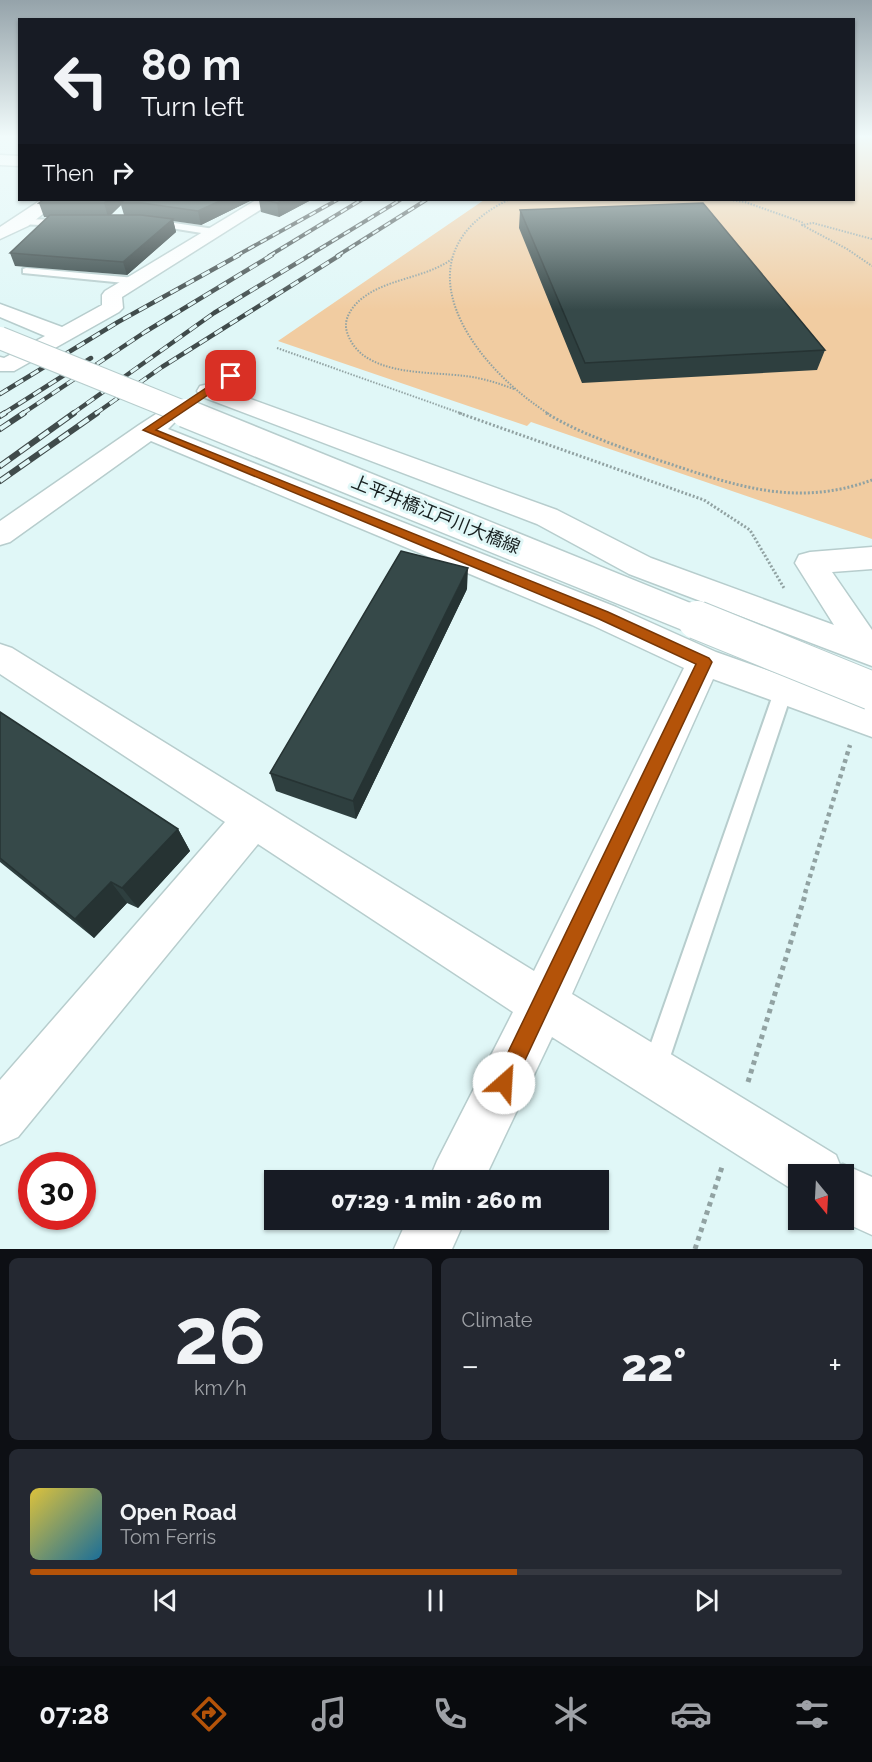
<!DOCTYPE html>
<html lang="en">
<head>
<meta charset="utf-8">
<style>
	:root { --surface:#171b24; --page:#242831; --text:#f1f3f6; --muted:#9ea1a6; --line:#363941; --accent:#b45309 }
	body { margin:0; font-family:Raleway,"Noto Sans JP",sans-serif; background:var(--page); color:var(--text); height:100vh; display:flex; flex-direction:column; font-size:22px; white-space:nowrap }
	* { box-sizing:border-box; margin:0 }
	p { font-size:20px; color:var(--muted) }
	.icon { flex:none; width:33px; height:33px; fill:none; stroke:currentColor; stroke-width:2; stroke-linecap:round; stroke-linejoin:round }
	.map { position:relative; height:1249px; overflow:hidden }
	.panel { display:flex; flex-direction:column; gap:9px; padding:9px; background:#0d0f14; flex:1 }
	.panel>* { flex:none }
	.banner { position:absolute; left:18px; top:18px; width:837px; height:183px; border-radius:0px; box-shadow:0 2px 4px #0004; background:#171b24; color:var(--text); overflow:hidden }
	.needle { width:39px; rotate:162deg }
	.tools { position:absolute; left:788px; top:1164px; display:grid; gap:12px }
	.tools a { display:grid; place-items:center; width:66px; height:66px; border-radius:0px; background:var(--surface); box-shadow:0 2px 4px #0004; font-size:30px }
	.speed { position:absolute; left:18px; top:1152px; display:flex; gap:12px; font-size:30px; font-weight:700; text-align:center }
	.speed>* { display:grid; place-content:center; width:78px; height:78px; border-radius:50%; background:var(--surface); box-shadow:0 2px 4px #0004; line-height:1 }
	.speed .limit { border:9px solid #d22; background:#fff; color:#111 }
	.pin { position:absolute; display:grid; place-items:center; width:51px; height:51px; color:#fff; margin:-26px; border-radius:12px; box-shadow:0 3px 9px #0006 }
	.me { position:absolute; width:66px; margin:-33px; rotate:26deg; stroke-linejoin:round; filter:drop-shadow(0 0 4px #0008) }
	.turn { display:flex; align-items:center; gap:21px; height:126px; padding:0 24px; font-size:27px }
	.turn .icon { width:78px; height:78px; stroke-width:2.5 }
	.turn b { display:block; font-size:42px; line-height:51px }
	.then { display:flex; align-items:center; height:57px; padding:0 24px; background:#0003; gap:12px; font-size:22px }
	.big { font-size:45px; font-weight:800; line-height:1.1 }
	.panel .tile { flex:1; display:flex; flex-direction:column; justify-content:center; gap:9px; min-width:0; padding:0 21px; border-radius:9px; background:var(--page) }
	.panel .dial { align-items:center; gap:0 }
	.dial b { font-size:78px; line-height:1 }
	.song { display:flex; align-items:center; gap:18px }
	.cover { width:72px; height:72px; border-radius:9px; background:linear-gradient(135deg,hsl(50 70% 55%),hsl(200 70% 35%)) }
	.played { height:6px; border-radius:3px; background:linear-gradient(90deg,var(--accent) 60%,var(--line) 60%) }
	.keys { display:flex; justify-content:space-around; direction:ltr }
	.heat { display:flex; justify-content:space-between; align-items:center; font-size:33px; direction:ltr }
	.panel .tiles { flex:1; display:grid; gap:9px; grid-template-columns:1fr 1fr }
	.tile:last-child { grid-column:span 2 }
	.trip { position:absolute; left:264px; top:1170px; width:345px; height:60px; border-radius:0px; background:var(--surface); box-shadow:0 2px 4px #0004; font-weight:800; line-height:60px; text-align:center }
	.dock { display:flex; height:96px; justify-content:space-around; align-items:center; background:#090b0e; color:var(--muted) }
	.dock .icon { width:42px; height:42px }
	.dock .current { color:var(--accent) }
	.dock b { font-size:27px; color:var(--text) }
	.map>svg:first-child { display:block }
</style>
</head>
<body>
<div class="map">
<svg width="872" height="1249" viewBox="0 0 872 1249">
	<rect width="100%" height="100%" fill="#e0f7f7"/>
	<!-- green -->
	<path fill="#f1cca1" d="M854 135H872V539L531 422 527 426 278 341 484 200H854Z"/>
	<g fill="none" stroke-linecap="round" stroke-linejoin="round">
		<!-- service casing -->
		<g stroke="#b7cdcd" stroke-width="4">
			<path id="service" d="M22 219 63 220 67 223 63 226 19 224V220Z
				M155 220 214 229 219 232 214 235 152 225 151 223Z
				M26 268 135 278 140 281 135 284 23 273V269Z
				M784 682 790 684 793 689 666 1069 663 1078 654 1081 645 1078 642 1069 775 689 778 684Z"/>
		</g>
		<!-- minor casing -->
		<g stroke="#b7cdcd" stroke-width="3">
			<path id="minor" d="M41 200H60L28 226 0 239V227Z
				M256 200H276L122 297 123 308 119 312 14 371H0V357L4 358 45 336 0 317V304L62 327 102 305V295L105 291Z
				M209 384 557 510 651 558 834 625 795 563 799 555 810 552 872 547V569L832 572 872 630V666L629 574 537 524 200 396 197 391 200 386Z
				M165 411 174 414 178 419 168 429 616 607 716 652 872 707V737L713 679 572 994 836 1155 840 1165 843 1164 872 1177V1235L839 1220H843V1174H798V1193L552 1037 484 1180H429L437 1161 513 1012 258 844 18 1137 0 1145V1080L225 822 0 674V644L12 648 534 971 684 668 592 625 151 441 10 542 0 545V521L139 425 156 414Z
				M407 1220H465L452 1249H394Z"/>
		</g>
		<!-- tertiary casing -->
		<g stroke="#b7cdcd" stroke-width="3">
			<path id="tertiary" d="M0 155 20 156V166L0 165Z"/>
		</g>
		<!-- path-far3 -->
		<path stroke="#91a2a2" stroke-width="2" stroke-dasharray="1.5 1.5" stroke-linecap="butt" d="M508 200C392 257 473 366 549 414
			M730 200 745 202 804 223
			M872 239 813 223 802 225 847 249 872 266
			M452 259C424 279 386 278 360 300 351 308 343 320 347 332 361 377 428 371 465 376 482 378 498 383 514 389
			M277 348 463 414"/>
		<!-- path-far2 -->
		<path stroke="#91a2a2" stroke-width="3" stroke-dasharray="2 2" stroke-linecap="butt" d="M459 413 704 500 750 530 784 588
			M546 413C581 434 617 446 655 459 731 484 793 509 872 480"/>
		<!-- path-far1 -->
		<path stroke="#91a2a2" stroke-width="4.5" stroke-dasharray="4 4" stroke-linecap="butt" d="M805 893 850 745"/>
		<!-- path -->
		<path stroke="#91a2a2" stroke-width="5" stroke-dasharray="4.5 4.5" stroke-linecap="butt" d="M748 1082 806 892
			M695 1249 723 1164"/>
		<!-- service -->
		<use href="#service" fill="#fff" fill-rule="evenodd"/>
		<!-- minor -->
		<use href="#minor" fill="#fff" fill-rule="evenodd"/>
		<!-- tertiary -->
		<use href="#tertiary" fill="#fff" fill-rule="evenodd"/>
		<!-- rail-far2 casing -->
		<g stroke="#404b4b" stroke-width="4">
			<path id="rail-far2" d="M236 256 337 200
				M269 256 361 200
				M308 256 400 200
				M337 256 426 200"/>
		</g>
		<!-- rail-far1 casing -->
		<g stroke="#404b4b" stroke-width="4.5">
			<path id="rail-far1" d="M0 394 118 322 239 255
				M3 414 91 358
				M22 414 145 332 272 255
				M72 414 214 313 310 255
				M95 414 162 367 340 255"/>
		</g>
		<!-- rail casing -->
		<g stroke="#404b4b" stroke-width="6">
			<path id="rail" d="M0 416 5 413
				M0 429 24 413
				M0 466 74 413
				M0 481 97 413"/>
		</g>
		<!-- rail-far2 -->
		<use href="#rail-far2" stroke="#e0f7f7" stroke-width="2" stroke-dasharray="7" stroke-linecap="butt"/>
		<!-- rail-far1 -->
		<use href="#rail-far1" stroke="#e0f7f7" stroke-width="3" stroke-dasharray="9" stroke-linecap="butt"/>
		<!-- rail -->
		<use href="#rail" stroke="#e0f7f7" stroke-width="4" stroke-dasharray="12" stroke-linecap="butt"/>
		<!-- tertiary-bridge-far2 casing -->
		<g stroke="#b7cdcd" stroke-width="24" stroke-linecap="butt">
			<path id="tertiary-bridge-far2" d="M0 338 188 414"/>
		</g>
		<!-- tertiary-bridge-far1 casing -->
		<g stroke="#b7cdcd" stroke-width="31" stroke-linecap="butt">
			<path id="tertiary-bridge-far1" d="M185 413 700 622"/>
		</g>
		<!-- tertiary-bridge casing -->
		<g stroke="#b7cdcd" stroke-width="40" stroke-linecap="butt">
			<path id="tertiary-bridge" d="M697 620 872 691"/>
		</g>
		<!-- tertiary-bridge-far2 -->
		<use href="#tertiary-bridge-far2" stroke="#fff" stroke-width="22"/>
		<!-- tertiary-bridge-far1 -->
		<use href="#tertiary-bridge-far1" stroke="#fff" stroke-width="28"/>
		<!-- tertiary-bridge -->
		<use href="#tertiary-bridge" stroke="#fff" stroke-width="38"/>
	</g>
	<!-- wall -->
	<path fill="#2e3f3f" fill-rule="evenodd" d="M252 200 201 225 173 221 176 232 127 275 15 266 10 253 48 217H44L39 203ZM121 205 124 215H111Z
		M259 200H311L279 217 261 212Z
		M520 210 825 350 817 370 582 383 519 228Z
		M467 589 356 819 276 791 270 773Z
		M0 712 178 829 190 851 138 908 127 903 94 938 0 862Z"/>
	<!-- shaded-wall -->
	<path fill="#263333" d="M108 200H128L121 203V205L108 217 104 203Z
		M222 200H252L201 225 198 211Z
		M284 200H311L279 217 277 203Z
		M173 219 176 232 127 275 123 262Z
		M468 568 467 589 356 819 353 801Z
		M178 829 190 851 138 908 122 888Z
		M111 882 127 903 94 938 75 919Z"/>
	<!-- building -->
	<path fill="#364949" stroke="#263333" stroke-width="1.5" d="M43 200H108L104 203H39Z
		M124 200H222L198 211 142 203H121Z
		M264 200H284L277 203Z
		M703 203 825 350 585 363 520 210Z
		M50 215H141L173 219 123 262 10 253Z
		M401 551 468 568 353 801 270 773Z
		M0 712 178 829 122 888 111 882 75 919 0 858Z"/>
	<!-- sky -->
	<linearGradient id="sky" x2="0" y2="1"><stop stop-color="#95a3aa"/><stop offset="0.44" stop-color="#f1fbfb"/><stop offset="1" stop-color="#f1fbfb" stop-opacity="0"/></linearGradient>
	<rect width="872" height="310" fill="url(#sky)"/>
	<!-- route -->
	<path fill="#b45309" stroke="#753606" stroke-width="1.5" d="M227 374 236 376 156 430 608 612 709 658 712 662 511 1090 504 1093 497 1090 494 1083 497 1075 696 664 599 619 143 430Z"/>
	<g text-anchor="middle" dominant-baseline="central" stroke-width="6" stroke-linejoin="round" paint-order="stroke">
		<!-- street labels -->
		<g font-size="18" fill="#182020" stroke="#e0f7f7">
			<text transform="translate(436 514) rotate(22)">上平井橋江戸川大橋線</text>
		</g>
	</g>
</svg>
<div class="tools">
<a><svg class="needle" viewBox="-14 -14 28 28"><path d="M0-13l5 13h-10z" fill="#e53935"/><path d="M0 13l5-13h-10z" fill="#9ea1a6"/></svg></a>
</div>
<div class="speed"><div class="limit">30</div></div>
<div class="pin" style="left:231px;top:376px;background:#d93025"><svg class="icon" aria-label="arrive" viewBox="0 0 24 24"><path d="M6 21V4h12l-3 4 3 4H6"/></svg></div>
<svg class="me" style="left:504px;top:1083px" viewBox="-20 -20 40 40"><circle r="19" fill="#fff"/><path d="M0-13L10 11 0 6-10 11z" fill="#b45309"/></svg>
<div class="trip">07:29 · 1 min · 260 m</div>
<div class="banner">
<div class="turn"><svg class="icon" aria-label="left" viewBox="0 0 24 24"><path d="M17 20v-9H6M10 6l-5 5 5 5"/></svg><div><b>80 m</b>Turn left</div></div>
<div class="then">Then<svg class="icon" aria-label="right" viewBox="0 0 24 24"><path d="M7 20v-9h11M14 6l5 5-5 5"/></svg></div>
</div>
</div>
<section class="panel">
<div class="tiles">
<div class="tile dial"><b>26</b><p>km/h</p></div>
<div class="tile"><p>Climate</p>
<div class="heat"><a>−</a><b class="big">22°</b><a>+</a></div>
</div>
<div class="tile">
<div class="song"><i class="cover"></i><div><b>Open Road</b><p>Tom Ferris</p></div></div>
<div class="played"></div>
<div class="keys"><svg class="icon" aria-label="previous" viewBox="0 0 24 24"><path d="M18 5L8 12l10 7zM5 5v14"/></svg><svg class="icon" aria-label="pause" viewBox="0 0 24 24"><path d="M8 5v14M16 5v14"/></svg><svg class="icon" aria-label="next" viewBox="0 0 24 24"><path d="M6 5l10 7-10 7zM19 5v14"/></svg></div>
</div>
</div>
</section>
<nav class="dock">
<b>07:28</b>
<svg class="icon current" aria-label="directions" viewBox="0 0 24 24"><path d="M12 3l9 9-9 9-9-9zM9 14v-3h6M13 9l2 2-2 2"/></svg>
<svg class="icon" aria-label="music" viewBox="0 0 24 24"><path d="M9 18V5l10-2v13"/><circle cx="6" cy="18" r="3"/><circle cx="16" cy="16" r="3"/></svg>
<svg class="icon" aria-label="phone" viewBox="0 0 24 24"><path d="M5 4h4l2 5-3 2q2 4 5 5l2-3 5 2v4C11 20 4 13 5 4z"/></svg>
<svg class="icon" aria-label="climate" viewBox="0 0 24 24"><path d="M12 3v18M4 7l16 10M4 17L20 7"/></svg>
<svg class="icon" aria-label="car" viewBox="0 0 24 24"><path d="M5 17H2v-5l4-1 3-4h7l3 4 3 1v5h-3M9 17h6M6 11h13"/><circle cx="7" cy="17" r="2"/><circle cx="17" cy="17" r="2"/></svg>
<svg class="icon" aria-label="filters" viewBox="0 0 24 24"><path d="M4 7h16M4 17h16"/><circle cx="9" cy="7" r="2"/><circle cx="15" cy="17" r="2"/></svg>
</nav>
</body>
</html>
